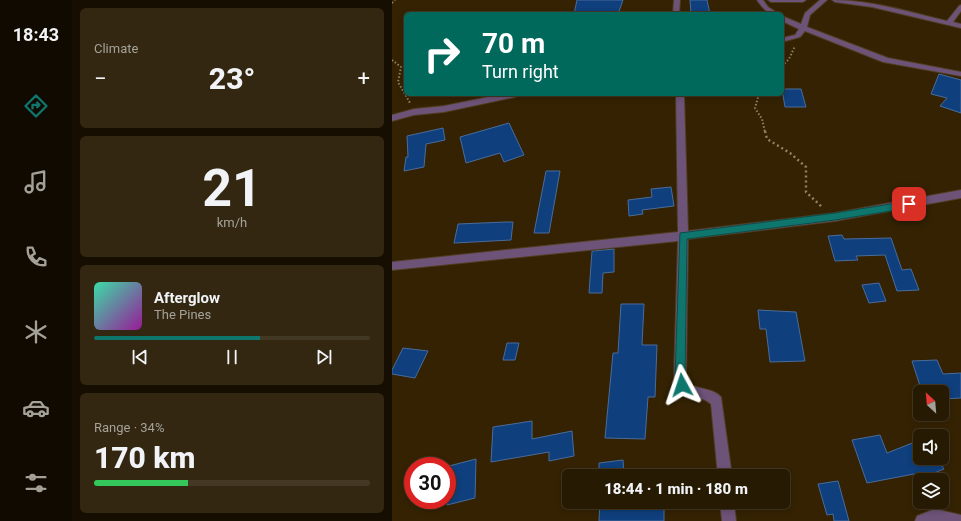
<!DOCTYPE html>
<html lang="en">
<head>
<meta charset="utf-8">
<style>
	:root { --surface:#271a02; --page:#332711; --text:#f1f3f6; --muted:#a4a199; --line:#433824; --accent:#0f766e }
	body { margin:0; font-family:Roboto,sans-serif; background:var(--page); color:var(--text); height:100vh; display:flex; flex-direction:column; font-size:15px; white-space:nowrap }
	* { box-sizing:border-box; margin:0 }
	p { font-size:13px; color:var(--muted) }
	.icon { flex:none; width:22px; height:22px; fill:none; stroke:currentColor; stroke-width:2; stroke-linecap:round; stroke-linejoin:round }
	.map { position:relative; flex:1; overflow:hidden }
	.details { display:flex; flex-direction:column; gap:8px; padding:8px; background:#150e01; width:320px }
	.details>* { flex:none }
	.hud { position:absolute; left:12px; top:12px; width:380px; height:84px; border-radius:6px; box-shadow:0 2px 6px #0003,0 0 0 1px var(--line); background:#00695c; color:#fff; overflow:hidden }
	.needle { width:26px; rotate:334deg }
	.controls { position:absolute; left:521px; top:385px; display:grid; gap:8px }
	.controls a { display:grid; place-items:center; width:36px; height:36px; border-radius:6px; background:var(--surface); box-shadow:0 2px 6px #0003,0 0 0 1px var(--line); font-size:20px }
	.speed { position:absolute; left:12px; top:457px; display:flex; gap:8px; font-size:20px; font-weight:700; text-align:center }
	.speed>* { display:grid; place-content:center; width:52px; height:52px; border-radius:50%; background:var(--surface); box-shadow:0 2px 6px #0003,0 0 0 1px var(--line); line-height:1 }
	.speed .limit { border:6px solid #d22; background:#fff; color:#111 }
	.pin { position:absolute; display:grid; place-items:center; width:34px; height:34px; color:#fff; margin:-17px; border-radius:8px; box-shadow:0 2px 6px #0006 }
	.me { position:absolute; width:44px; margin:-22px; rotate:355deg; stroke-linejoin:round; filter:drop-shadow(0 0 3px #0008) }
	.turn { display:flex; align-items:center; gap:14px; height:84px; padding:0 12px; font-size:18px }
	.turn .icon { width:52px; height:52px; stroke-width:2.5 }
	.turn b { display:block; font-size:28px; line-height:34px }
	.big { font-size:30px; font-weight:800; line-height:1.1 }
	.details .tile { flex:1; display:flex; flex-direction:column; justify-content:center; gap:6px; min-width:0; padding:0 14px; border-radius:6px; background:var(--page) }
	.details .dial { align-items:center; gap:0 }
	.dial b { font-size:52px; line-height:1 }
	.song { display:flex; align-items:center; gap:12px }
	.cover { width:48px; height:48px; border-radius:6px; background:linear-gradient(135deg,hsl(160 70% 55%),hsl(300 70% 35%)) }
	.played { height:4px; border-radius:2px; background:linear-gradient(90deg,var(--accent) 60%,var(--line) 60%) }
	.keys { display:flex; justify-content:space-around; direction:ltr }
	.heat { display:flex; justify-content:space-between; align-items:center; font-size:22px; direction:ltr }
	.charge { height:6px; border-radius:3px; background:linear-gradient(90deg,#34c759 34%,var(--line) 0) }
	.trip { position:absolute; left:170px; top:469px; width:228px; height:40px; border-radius:6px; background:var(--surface); box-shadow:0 2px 6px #0003,0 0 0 1px var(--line); font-weight:800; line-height:40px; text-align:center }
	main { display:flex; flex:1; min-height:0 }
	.tab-bar { display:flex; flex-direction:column; width:72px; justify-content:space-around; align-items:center; background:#100a01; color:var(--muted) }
	.tab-bar .icon { width:28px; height:28px }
	.tab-bar .active { color:var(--accent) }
	.tab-bar b { font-size:18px; color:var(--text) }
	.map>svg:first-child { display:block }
</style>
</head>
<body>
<main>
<nav class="tab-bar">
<b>18:43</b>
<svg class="icon active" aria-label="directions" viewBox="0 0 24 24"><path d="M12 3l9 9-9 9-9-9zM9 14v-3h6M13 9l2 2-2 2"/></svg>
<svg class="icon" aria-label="music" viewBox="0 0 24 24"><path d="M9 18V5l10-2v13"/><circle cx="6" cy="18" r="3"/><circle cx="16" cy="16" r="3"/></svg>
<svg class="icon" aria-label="phone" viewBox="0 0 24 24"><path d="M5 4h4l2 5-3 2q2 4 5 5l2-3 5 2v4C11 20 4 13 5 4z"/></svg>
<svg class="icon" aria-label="climate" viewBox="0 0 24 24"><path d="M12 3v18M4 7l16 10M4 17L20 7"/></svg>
<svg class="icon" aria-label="car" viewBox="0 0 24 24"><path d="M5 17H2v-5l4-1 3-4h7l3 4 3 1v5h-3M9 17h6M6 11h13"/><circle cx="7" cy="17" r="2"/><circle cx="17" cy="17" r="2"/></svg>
<svg class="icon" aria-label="filters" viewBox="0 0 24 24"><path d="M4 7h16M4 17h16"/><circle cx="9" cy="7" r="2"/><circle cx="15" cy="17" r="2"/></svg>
</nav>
<section class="details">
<div class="tile"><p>Climate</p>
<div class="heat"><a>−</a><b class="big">23°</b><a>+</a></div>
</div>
<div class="tile dial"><b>21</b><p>km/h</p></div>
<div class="tile">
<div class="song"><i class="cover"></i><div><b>Afterglow</b><p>The Pines</p></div></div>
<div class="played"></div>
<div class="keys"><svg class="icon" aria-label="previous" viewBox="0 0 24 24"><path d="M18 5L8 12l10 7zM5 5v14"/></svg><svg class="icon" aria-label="pause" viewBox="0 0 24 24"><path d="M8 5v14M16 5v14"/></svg><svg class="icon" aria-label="next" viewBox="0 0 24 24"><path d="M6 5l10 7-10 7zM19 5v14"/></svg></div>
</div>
<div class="tile"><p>Range · 34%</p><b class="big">170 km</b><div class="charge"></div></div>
</section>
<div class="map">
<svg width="569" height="521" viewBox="0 0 569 521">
	<rect width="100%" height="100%" fill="#342203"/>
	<!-- building -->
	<path fill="#0f3f7c" stroke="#496c9c" d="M185 0H231L226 14H182Z
		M298 0H315L318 14H299Z
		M547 74 569 80V113L548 106 555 98 539 94Z
		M390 89H409L414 107H393Z
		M117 123 132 155 112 162 108 153 74 163 68 137Z
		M51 128 53 140 34 144 32 167 12 171 14 157H16L15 136Z
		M154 171H168L157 233H142Z
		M279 187 282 206 250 210 251 214 237 216 236 200 260 197 259 189Z
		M114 222H121L119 240 62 243 66 224Z
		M450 235 452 239 499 238 510 270 519 269 527 290 505 291 493 255 464 256 466 260 443 261 436 236Z
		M222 249V272L211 273 210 293H197L200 251Z
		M487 283 494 301 477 303 470 285Z
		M229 304H252L250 345H265L263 397H256L253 439 213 438 221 353H226Z
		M366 310 404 312 413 361 378 362 374 329H368Z
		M115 343H127L123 360H111Z
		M11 348 36 351 23 378 0 374V370Z
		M545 360 551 374 569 373V398L550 399V392H530L520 361Z
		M140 421V439L180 431 182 456 157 461V452L99 462 101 427Z
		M488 435 495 453 528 440V458H545L552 469 525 480 522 474 475 483 460 440Z
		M84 459 83 498 55 505 57 466Z
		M231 460 232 476H207V463Z
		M446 481 457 521H442L441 514 435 515 426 484Z
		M208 502H234V509L272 507V521H207Z"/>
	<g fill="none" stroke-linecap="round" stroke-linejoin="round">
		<!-- minor casing -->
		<g stroke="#4f3d1e" stroke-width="2">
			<path id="minor" d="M282 0H288L287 14H281Z
				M365 0H371L376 7 387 14C376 14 371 9 365 0Z
				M376 0H414L411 2H379Z
				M428 0H435L418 15 415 27 496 58 569 72V76L491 62 413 31 408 37 390 42V38L403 35 407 29 390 21V16L409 24 413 13Z
				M440 0C479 0 517 12 555 21L567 6 569 5V11L561 22 569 24V28L480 7 443 2Z
				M111 94H127L123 97 52 112 22 115 0 121V115L22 109 52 106Z
				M284 94H292L296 231 443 213 569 190V198L443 221 296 239 294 377 299 385C310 390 320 388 329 397L340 476H326L319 404C304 390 294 409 282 377L286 241 0 270V262L286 232Z
				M328 502H342L344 521H330Z
				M543 509 569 515V521H523L525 516Z"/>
		</g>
		<!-- path-far1 -->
		<path stroke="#938062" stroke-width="2" stroke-dasharray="1.5 2" stroke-linecap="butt" d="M0 3 3 0
			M0 60 9 67 6 82 18 103
			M390 66 397 59 403 46
			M367 94 363 108 370 119 373 132"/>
		<!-- path -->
		<path stroke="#938062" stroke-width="2.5" stroke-dasharray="2 3" stroke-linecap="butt" d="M373 131 375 139 398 153 414 167V192L430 207"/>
		<!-- minor -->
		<use href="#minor" fill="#6e5378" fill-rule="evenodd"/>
	</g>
	<!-- route -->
	<path fill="#0f766e" stroke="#0a4d48" d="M517 201 522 204 517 208 443 220 295 239 293 377 295 385 293 389 290 390 286 389 283 377 288 233 443 213Z"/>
</svg>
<div class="controls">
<a><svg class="needle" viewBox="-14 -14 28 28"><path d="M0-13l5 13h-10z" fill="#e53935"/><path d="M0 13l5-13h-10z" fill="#a4a199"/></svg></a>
<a><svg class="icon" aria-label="sound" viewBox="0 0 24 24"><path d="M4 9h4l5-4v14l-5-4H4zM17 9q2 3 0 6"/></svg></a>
<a><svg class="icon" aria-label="layers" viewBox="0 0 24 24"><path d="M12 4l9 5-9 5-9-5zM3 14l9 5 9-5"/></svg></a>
</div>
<div class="speed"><div class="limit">30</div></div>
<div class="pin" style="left:517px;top:204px;background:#d93025"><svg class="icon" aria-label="arrive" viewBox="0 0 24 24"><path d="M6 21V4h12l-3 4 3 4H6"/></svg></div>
<svg class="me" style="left:290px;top:385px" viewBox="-20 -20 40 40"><path d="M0-17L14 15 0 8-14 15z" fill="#0f766e" stroke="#fff" stroke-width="4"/></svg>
<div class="trip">18:44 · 1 min · 180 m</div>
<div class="hud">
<div class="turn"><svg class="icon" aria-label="right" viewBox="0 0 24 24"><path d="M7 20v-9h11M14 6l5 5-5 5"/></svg><div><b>70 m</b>Turn right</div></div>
</div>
</div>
</main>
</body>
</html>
